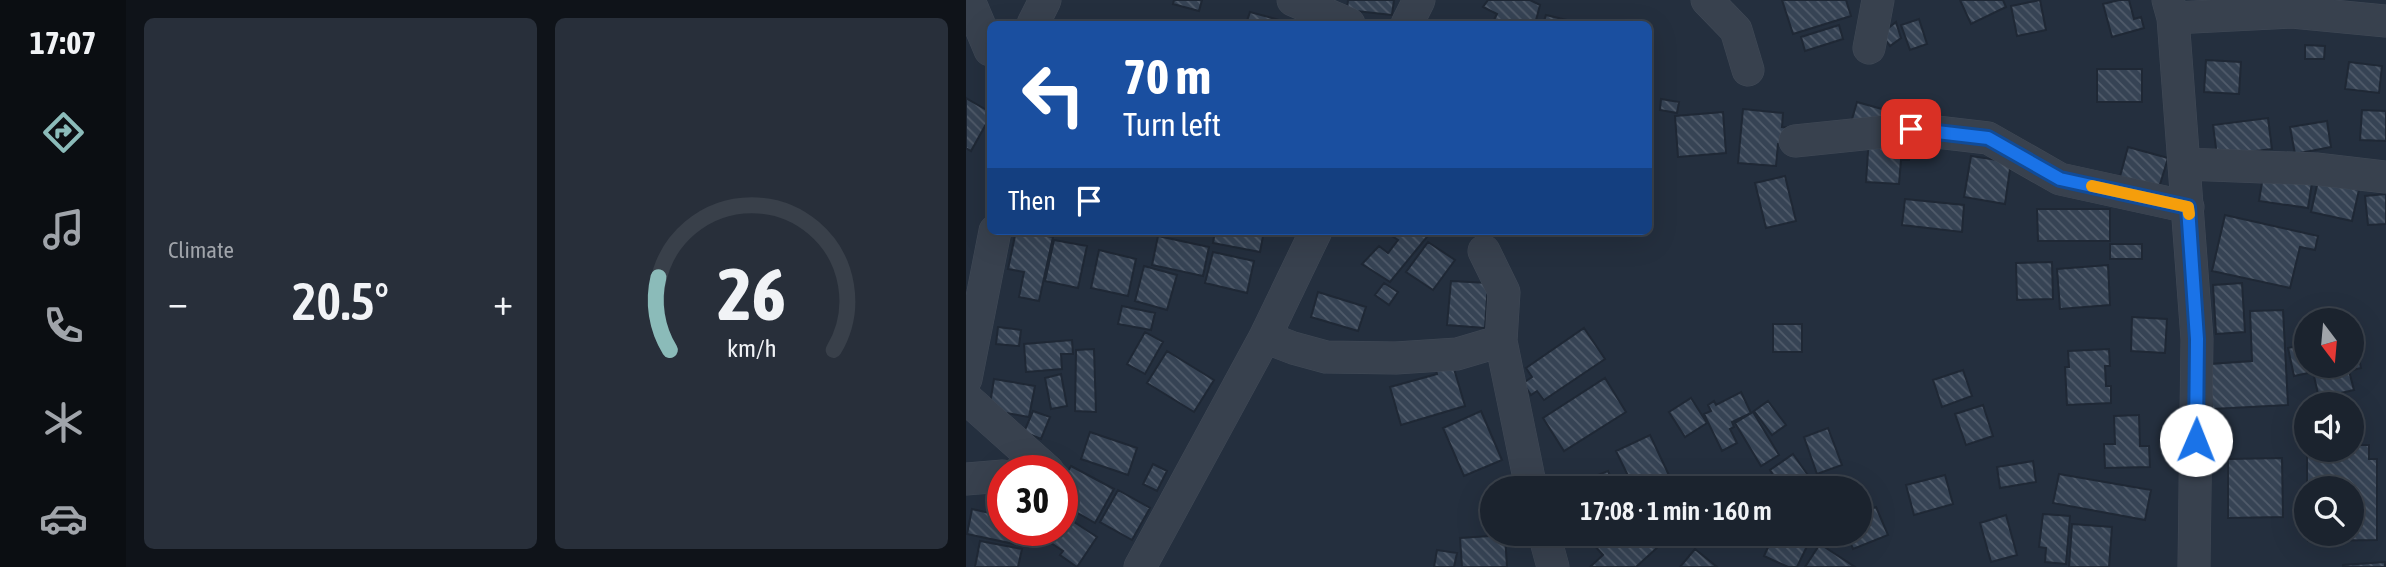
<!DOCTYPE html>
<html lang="en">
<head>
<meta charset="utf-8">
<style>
	:root { --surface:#1b232e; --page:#282f3a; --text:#f1f3f6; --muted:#a0a4aa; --line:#39404a; --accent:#8bbbb9 }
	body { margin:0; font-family:"Asap Condensed",sans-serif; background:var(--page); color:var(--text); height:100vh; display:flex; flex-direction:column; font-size:26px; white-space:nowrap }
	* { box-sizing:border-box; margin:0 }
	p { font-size:23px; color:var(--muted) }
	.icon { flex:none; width:38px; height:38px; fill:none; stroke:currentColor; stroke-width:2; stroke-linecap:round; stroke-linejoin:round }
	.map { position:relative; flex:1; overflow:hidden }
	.side { display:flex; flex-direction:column; gap:18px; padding:18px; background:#0f1319; width:840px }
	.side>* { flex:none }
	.guide { position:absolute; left:21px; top:21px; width:665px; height:214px; border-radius:10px; box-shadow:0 7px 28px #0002,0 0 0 2px var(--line); background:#1a4fa0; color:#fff; overflow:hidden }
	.needle { width:46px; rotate:164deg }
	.buttons { position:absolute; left:1328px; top:308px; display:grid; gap:14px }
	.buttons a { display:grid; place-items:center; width:70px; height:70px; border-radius:50%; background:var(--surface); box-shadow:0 7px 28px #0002,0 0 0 2px var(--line); font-size:35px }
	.speed { position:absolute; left:21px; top:455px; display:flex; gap:14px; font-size:35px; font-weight:700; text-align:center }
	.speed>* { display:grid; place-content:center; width:91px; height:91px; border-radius:50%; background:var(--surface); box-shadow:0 7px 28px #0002,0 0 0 2px var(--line); line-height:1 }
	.speed .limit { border:10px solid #d22; background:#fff; color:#111 }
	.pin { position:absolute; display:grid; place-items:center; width:60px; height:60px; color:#fff; margin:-30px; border-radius:14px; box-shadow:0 4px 10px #0006 }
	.me { position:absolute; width:77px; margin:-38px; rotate:1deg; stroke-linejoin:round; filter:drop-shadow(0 0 5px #0008) }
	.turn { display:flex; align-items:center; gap:24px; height:147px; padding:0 21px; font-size:32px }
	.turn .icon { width:91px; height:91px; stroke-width:2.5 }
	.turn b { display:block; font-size:49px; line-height:60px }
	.then { display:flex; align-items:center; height:66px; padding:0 21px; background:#0003; gap:14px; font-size:26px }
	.big { font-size:52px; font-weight:600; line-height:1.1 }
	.side .widget { flex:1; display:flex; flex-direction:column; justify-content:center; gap:10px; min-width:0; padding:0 24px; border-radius:10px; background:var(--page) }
	.side .dial { align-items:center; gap:0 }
	.dial svg { height:182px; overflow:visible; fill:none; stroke:var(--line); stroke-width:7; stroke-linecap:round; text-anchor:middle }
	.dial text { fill:var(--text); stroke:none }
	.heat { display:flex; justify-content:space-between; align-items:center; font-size:38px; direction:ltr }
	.side .tiles { flex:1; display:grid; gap:18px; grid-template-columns:repeat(2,1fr) }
	.trip { position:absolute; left:514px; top:476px; width:392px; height:70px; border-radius:35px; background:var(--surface); box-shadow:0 7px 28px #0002,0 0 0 2px var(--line); font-weight:600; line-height:70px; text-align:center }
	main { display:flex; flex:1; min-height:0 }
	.tabs { display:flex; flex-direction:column; width:126px; justify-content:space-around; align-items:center; background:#0b0e12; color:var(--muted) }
	.tabs .icon { width:49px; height:49px }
	.tabs .current { color:var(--accent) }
	.tabs b { font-size:32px; color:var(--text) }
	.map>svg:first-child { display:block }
</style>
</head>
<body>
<main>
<nav class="tabs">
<b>17:07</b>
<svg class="icon current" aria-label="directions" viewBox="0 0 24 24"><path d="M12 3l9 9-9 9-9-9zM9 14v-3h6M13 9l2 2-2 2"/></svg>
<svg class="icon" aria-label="music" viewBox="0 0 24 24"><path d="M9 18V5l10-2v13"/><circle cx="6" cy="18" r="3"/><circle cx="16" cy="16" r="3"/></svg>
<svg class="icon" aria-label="phone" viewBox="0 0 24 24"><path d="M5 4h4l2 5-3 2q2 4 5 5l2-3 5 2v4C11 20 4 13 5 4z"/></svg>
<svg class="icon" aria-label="climate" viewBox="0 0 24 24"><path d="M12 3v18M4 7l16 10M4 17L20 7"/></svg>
<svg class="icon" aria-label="car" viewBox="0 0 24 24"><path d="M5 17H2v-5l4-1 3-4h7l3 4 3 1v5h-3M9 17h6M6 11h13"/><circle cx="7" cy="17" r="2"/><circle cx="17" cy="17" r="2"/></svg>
</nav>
<section class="side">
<div class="tiles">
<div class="widget"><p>Climate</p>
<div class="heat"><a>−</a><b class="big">20.5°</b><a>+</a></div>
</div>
<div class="widget dial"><svg viewBox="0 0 100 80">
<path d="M14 69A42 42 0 1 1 86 69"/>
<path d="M14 69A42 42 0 0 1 9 37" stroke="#8bbbb9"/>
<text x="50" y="56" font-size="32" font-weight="700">26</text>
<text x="50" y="72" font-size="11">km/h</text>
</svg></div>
</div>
</section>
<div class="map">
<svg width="1420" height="567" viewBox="0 0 1420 567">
	<defs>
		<pattern id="building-back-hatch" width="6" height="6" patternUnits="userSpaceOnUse" patternTransform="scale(1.75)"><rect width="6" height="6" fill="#364354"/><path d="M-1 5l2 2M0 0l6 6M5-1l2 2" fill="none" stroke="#515c6b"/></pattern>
	</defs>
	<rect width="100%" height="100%" fill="#242f3e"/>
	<!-- building -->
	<path fill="url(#building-back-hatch)" stroke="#1f2835" stroke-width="2" d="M208 0H236L233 11 207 4Z
		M382 0H428L426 15 381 10Z
		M522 0H564L574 5 569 24H526L531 14 517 7Z
		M816 0H880L885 16 827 34Z
		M994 0H1037L1040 7 1005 24Z
		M1074 0 1080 30 1051 36 1045 6Z
		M1153 0H1163L1168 19 1175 17 1178 28 1146 37 1137 4Z
		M284 12 328 24H280Z
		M580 15 617 24H577Z
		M953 19 961 44 944 50 935 25Z
		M930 22 935 38 924 46 915 34Z
		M873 25 877 39 839 51 835 37Z
		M1339 45 1359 46 1358 59H1339Z
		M1240 60 1275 62 1273 94 1238 92Z
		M1383 62 1416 66 1413 93 1379 89Z
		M1131 69H1176V102H1131Z
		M0 98 24 112V117L5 151 0 148Z
		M695 99 713 102 711 113 694 110Z
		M891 102 923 111 917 130 884 126Z
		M777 109 817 113 816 127 826 128 825 145 812 144 810 166 772 163Z
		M1396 110 1420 111V141L1394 140Z
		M757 112 760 153 712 157 709 116Z
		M1302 118 1306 149 1251 156 1247 125Z
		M1361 121 1365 147 1329 154 1324 127Z
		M903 137 945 140 943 160H935L933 184 900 182Z
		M1162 147 1202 158 1192 191 1153 180Z
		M1005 156 1045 162 1039 204 998 197Z
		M819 176 830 221 800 228 789 183Z
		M1297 176 1346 183 1342 208 1293 201Z
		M1352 181 1393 190 1386 221 1345 212Z
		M1420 194V224L1402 225 1399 196Z
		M939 199 998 205 996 232 936 225Z
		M1071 209H1144V241H1072Z
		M1259 215 1352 236 1349 250 1334 247 1324 288 1246 271Z
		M50 231 87 237 73 301 53 297 58 272 42 269Z
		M249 231H298L294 252 247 243Z
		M429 231 465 232 424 282 396 264 413 246 422 253 432 240 426 236Z
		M192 236 243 247 237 276 186 265Z
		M88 240 121 246 112 288 79 281Z
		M462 242 489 260 467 290 440 272Z
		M1144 244H1176V259H1144Z
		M133 250 170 259 162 296 125 288Z
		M247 252 288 261 281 293 239 283Z
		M1086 262 1087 299 1051 300 1050 263Z
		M1142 265 1144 305 1094 309 1091 269Z
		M178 266 211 275 201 310 169 301Z
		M485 281 522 283 519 328 481 325Z
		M418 283 432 292 423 305 409 295Z
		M1276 283 1279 332 1250 334 1247 285Z
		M352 292 400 307 392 331 345 317Z
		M156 306 189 313 185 330 152 324Z
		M1317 310 1322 405 1246 409 1244 364 1286 361 1284 311Z
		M1166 317 1201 319 1199 353 1165 351Z
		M807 324H836V352H807Z
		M32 327 55 330 53 346 30 344Z
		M618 328 639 359 578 400 571 391 565 395 557 383 566 377 560 368Z
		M179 332 197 342 179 374 161 364Z
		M1387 333 1395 368 1383 371 1388 390 1353 398 1347 372 1328 376 1322 348 1340 344V366H1386Z
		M106 340 107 354H95L96 369 60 372 58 344Z
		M128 349 130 412 109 411 110 350Z
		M1143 349 1144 366H1139L1140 386H1145V403L1101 405 1099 367H1103L1102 351Z
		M201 351 248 380 228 412 181 383Z
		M486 362 499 406 435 425 424 387 471 374 469 367Z
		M997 370 1006 396 976 407 967 380Z
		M95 374 101 406 85 409 79 378Z
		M639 378 660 412 598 451 577 418Z
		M28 379 69 386 63 417 23 410Z
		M775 392 785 413 766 422 768 427 764 429 771 443 756 451 738 414 745 411 742 405 748 401 750 405Z
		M725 398 741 423 719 437 703 412Z
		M802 401 820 425 806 435 788 411Z
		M1017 405 1027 436 1000 445 989 414Z
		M67 411 84 417 75 439 58 432Z
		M515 411 536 460 498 476 477 428Z
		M787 412 813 455 795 466 769 423Z
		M1173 415 1174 446H1183L1184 467 1139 468 1138 444H1149L1148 416Z
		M862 428 876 465 851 474 838 437Z
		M124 432 171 448 162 475 115 459Z
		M684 435 709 488H668L650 451Z
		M1386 445H1403V459H1411V540L1342 541V534H1386V488H1341V450H1386Z
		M827 454 851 488H806L804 485 811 481 804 470Z
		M1316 458 1317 517 1262 518V459Z
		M1067 461 1070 482 1034 488 1031 467Z
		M187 464 201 471 191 491 177 484Z
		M105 466 148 489 129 523 96 504V481Z
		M642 471 649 488H599Z
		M1093 474 1185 490 1179 520 1087 503Z
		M979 475 987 504 948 515 940 485Z
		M152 490 184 508 166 540 134 522Z
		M910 507 922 535 887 549 881 534H894V513Z
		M6 509 37 516V530H66L62 547 1 534Z
		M1077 514 1104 516 1100 564 1079 562 1080 548 1073 547Z
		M1040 515 1051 555 1025 562 1014 523Z
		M102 518 131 537 111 567 94 555 97 551 85 543 94 530H96Z
		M1106 524 1146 527 1143 567H1103Z
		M640 534H682L693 546 670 567H624L637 555 628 545Z
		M808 534H824L843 542 831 567H822L798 556Z
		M539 535 541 567H496L494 538Z
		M14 541 56 549 52 567H9Z
		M854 544 889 567H839Z
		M729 549 751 567H714Z
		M471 550 491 553 488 567H468Z
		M1419 562V567H1377V565Z"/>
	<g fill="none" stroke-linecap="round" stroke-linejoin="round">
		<!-- minor casing -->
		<g stroke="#414a57" stroke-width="33">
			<path id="minor" d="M3 0 24 50
				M327 0 383 24
				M741 0 770 30 782 70
				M1202 0 1207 18 1231 339 1228 567
				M1207 18 1326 12 1420 21
				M67 24 79 0
				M441 24 453 0
				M903 48 912 0
				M829 141 945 129 1022 138 1094 179 1222 207
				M1219 164 1350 169 1420 177
				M518 251 538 292 535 341 565 488
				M299 337 327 348 360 357 430 358 491 354 535 341
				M0 379 29 231
				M0 398 82 471
				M0 479 37 476
				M578 534 587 567
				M174 567 299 337 350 231"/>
		</g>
		<!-- minor -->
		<use href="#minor" stroke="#38414e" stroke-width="32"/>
	</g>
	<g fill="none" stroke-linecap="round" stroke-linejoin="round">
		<!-- route casing -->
		<g stroke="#114b97" stroke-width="18">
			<path id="route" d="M945 129 1022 138 1094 179 1222 207 1231 339 1230 440"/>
		</g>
		<!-- route -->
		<use href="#route" stroke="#1a73e8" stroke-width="12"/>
		<!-- slow -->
		<path stroke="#f59e0b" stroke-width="12" d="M1126 186 1222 207 1223 214"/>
	</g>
</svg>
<div class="buttons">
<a><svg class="needle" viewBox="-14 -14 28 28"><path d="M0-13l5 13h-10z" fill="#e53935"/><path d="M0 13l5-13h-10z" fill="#a0a4aa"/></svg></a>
<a><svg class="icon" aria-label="sound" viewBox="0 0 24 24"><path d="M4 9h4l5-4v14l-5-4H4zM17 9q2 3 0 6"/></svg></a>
<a><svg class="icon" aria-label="search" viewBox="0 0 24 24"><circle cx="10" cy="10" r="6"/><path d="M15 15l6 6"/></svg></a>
</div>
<div class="speed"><div class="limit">30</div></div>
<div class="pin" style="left:945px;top:129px;background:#d93025"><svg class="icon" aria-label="arrive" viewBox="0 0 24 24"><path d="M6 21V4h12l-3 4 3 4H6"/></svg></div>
<svg class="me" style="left:1230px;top:440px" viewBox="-20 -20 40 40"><circle r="19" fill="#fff"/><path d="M0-13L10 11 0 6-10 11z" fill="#1a73e8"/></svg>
<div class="trip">17:08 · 1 min · 160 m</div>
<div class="guide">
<div class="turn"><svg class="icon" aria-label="left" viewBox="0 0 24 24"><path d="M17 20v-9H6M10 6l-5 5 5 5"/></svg><div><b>70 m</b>Turn left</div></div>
<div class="then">Then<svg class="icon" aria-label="arrive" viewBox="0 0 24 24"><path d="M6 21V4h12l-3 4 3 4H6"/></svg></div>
</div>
</div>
</main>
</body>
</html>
